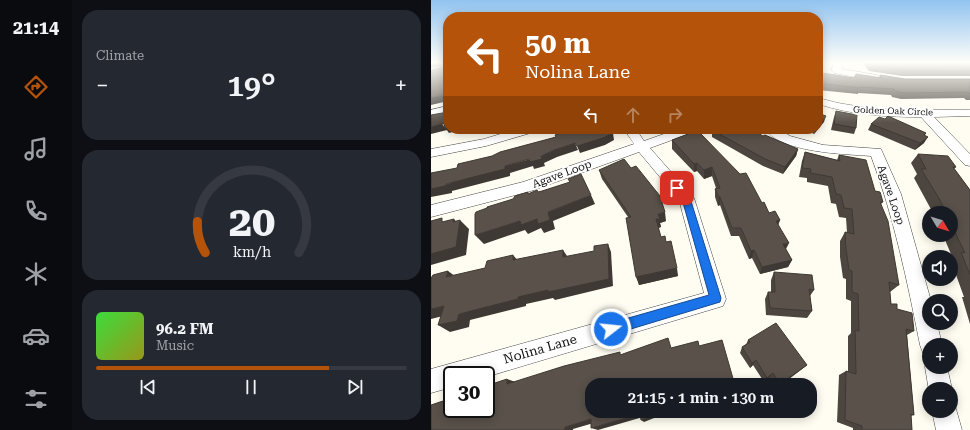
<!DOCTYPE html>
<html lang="en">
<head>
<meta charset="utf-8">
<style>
	:root { --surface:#171b24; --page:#242831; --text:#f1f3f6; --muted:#9ea1a6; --line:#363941; --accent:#b45309 }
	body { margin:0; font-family:"Roboto Serif",serif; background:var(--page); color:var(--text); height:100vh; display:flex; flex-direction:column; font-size:15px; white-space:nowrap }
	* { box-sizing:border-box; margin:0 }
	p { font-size:13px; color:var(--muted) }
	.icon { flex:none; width:22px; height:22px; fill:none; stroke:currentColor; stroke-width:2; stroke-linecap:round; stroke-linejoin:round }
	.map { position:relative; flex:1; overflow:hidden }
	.drawer { display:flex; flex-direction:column; gap:10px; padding:10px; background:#0d0f14; width:359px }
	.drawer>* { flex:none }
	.banner { position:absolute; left:12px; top:12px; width:380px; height:122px; border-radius:16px; box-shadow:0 2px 10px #0003; background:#b45309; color:#fff; overflow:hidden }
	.needle { width:26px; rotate:128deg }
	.fabs { position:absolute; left:491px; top:206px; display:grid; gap:8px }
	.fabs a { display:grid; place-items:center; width:36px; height:36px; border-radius:50%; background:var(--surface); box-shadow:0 2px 10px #0003; font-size:20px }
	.speed { position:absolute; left:12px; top:366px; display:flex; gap:8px; font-size:20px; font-weight:700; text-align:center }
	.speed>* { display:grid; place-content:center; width:52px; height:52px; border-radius:50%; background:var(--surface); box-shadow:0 2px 10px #0003; line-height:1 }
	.speed .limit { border:2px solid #111; border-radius:6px; background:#fff; color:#111 }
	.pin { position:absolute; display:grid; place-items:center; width:34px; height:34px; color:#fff; margin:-17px; border-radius:8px; box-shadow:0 2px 6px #0006 }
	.me { position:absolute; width:44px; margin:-22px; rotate:74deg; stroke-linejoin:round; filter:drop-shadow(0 0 3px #0008) }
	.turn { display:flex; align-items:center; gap:14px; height:84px; padding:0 16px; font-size:18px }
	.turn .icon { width:52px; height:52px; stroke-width:2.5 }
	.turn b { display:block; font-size:28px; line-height:34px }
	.lanes { display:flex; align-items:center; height:38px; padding:0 16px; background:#0003; justify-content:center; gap:20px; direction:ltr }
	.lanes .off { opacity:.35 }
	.big { font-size:30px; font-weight:600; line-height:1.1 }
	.drawer .card { flex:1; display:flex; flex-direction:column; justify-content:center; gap:6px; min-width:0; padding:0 14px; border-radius:16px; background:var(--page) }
	.drawer .dial { align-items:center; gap:0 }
	.dial svg { height:104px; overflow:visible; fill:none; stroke:var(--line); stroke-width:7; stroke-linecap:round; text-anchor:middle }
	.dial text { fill:var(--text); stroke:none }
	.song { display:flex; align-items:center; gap:12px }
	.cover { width:48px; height:48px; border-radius:6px; background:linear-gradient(135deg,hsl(120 70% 55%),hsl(60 70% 35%)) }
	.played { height:4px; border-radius:2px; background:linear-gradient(90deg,var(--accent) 75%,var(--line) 75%) }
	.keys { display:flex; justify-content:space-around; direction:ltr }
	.heat { display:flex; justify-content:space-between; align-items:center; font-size:22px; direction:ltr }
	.trip { position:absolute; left:154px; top:378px; width:232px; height:40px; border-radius:16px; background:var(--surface); box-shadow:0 2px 10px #0003; font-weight:600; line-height:40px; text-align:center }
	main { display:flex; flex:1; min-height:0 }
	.tabs { display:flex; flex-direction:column; width:72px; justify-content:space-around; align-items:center; background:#090b0e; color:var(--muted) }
	.tabs .icon { width:28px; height:28px }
	.tabs .active { color:var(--accent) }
	.tabs b { font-size:18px; color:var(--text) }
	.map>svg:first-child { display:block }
</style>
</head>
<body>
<main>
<nav class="tabs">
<b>21:14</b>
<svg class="icon active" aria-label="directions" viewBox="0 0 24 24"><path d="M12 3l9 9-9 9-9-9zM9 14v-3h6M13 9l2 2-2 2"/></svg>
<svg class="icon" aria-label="music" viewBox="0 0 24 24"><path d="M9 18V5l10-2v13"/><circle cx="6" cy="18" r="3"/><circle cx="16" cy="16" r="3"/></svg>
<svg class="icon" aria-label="phone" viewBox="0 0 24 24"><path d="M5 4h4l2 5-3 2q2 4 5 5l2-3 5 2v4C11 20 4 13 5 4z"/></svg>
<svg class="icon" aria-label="climate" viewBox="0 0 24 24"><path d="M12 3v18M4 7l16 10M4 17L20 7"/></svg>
<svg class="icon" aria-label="car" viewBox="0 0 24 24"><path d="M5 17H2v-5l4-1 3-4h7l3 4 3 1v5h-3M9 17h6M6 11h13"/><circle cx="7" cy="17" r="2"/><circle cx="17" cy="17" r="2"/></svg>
<svg class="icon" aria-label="filters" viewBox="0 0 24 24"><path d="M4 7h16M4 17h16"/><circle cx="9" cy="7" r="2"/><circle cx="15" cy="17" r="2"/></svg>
</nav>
<section class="drawer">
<div class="card"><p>Climate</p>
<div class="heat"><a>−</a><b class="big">19°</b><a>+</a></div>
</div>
<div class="card dial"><svg viewBox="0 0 100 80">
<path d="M14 69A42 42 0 1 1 86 69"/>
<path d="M14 69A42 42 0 0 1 8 45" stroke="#b45309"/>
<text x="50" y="56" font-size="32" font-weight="700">20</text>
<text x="50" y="72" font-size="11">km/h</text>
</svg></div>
<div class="card">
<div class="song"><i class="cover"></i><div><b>96.2 FM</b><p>Music</p></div></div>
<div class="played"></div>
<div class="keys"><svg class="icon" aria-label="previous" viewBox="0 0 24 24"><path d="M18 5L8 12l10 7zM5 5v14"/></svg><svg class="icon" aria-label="pause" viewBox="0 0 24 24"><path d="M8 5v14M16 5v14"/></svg><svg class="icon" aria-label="next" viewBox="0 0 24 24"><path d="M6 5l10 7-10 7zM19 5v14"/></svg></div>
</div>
</section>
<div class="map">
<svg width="539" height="430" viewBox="0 0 539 430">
	<rect width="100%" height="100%" fill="#fffdf1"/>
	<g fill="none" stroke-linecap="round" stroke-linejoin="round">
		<!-- minor casing -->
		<g stroke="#424242" stroke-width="1">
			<path id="minor" d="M402 63H411V69L446 75 451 78 446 81 403 73 401 71Z
				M387 98 407 103 443 109 539 110V116L503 117 539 154V166L534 165 490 117C455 117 421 115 387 104Z
				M17 106V112L0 116V110Z
				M86 129H105L103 132 55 146 0 157V149L53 139Z
				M193 129H205L213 141 247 129H265L263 132 219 148 263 198 295 299 292 306 55 377V375H21V387L0 393V369L273 293 248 200 208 152 100 191 0 217V205L92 182 203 144Z
				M334 129H348L359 136 392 145 450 149 470 194 500 301H498V323H506L511 345H498V355L492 353 489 345C476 280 463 217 440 156 414 154 350 153 334 129Z
				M498 358V367H516L521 389 520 391V389H498V391L494 367Z
				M520 401 523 402 531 430H505L501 411H520Z"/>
		</g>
		<!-- minor -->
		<use href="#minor" fill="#fff" fill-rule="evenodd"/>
	</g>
	<!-- wall -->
	<path fill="#4d4640" d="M432 63H539V76H471L438 71Z
		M387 68 392 73 423 78H448L449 75 474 79H539V100H535L533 98 470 99 461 97 460 95 427 93V94L387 90Z
		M405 111 425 128 423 134 400 130 403 117Z
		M454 119 495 133 494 135 493 143 484 150 437 130 440 124Z
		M393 122 383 134 373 129H387Z
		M281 130 332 136 367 149 365 156 352 174 332 166 281 137Z
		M265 131 331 203 338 213 349 220 347 225 355 250 361 260 357 267 329 274 321 258 318 259 308 236H300L289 205 287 206 284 197V189L285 188 281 176 273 179 266 171 263 172 241 149V140Z
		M374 152 406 160 408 155 444 191 452 202 450 204 468 285 459 292 460 304 466 309 483 331 476 335 483 415 480 416 481 430H422V428L406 422 408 375 415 371H417V336L420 333V301L415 299V279L412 278 409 257V241L414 232 416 233 415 218 408 217 405 204 400 203 397 186 376 182V178L368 177 371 161Z
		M487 154 525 167 523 169 539 190V324L531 297H533L520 261 522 259 512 235H520V213H502L483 178 486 174 480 163Z
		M168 170 235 221 229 223 230 227 227 228 230 237 235 242 247 276 208 285 197 217 171 179Z
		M343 272 383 290 379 296 381 311 376 318 335 315 334 299 337 292H340V280Z
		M317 340 376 365 371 369 350 385H343L338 378 333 382 322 365 319 368 309 353 311 347 315 345Z"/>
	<!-- shaded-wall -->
	<path fill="#3e3934" d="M0 63H16L17 65 0 68Z
		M17 94V101L0 105V98Z
		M395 116 393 122 383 134 385 129H387V126Z
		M11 124 16 130 0 134V127Z
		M13 126H17V129H32L18 133Z
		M182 133 183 140 174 145 149 153 146 146Z
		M497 137 493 143 484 150 489 143Z
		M144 143 147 150 126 157 113 163 114 166 103 169 102 166 79 173V176L21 191V193L0 197V189L74 166 110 156 123 150Z
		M367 149 365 156 352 174 354 167Z
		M266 163V171L263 172V164Z
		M281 167V176L273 179V170Z
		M160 195 164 204 122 221 124 229 113 233 110 228 97 234 94 230 53 244 44 235 117 212Z
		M288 197H289V205L287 206Z
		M234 212 235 221 229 223 230 227 227 228 225 219 227 214Z
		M23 219 28 225 29 220 38 229 35 255 0 265V254L22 222Z
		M349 220 346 228 345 221Z
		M358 243 354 251 352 244Z
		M177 244 180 252 182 286 124 300 122 298 95 304V306L39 320 38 327 19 332 7 325 28 314 87 297Z
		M132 250 138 259 132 257Z
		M323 250 321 258 318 259 320 251Z
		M82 255 90 264 82 260Z
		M361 260 357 267 329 274 331 267Z
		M246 268 247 276 208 285 205 277Z
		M17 271 28 279 15 277Z
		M13 306 24 313 0 319V309Z
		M325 360 322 365 319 368 321 363Z
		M376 365 371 369 350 385H349Z
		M342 373 338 378 333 382 336 378Z
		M76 379 87 383 76 384Z
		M303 382 302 385H293Z
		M232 411H241L213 422 210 420Z
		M209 414 212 417 167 430 160 428Z
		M160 419 166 422 142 429V430H134V427Z"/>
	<!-- building -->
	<path fill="#59514a" stroke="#3e3934" d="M15 63H17V94L0 98V70L15 66Z
		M439 63H539V71L474 70 441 65Z
		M387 68 392 73 423 78 425 74 451 78 449 75 474 79H539V94L537 92 473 93 464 91 463 89 429 87V88L387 83Z
		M405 111 426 115 425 128 403 124Z
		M17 112V126H13L14 124H11L0 127V115Z
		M387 113 395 116 387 126Z
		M457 116 495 133 493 135 497 137 489 143 440 124 448 117 454 119Z
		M141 129H178L182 133 172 138 146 146 144 143 123 150 110 156 111 159 99 162 98 159 74 166V169L15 184 14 186 0 189V173L26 168 27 164 61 156 69 152 125 137 124 135Z
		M283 129H318L324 133 325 132 332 136 334 135 367 149 354 167 334 159 281 130Z
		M265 131 269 133 309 174 315 173 331 203 333 202 338 213 344 211 349 220 345 221 358 243 352 244 361 260 331 267 323 250 320 251 310 228H301L289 197H288L284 189 289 188 281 167 273 170 266 163 263 164 241 140Z
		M374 152 409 161 408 155 435 160 444 191 449 192 452 202H449L457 221 468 285 458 282 460 304H466V309L481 313 483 331 475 329 483 415 480 414 481 430H431V426L414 420 415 371 425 374 424 330 428 331 427 294 421 292V271L418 270 415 249 414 232 423 234 421 209 413 208 410 195 405 194 401 177 379 173 380 169 371 168Z
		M487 154 517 156 525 167H522L539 190V275L530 252 534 253 520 224V213H515L509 200 490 169H495Z
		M193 159 200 168 205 166 229 196 234 212 227 214 229 219H225L230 237 234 236 235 242 240 241 246 268 205 277 195 218 200 217 168 170Z
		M150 174 160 195 117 212 119 220 107 224 106 219 90 225 89 221 44 235V214L45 212 56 208V207L82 199 84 196 97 192V194L106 190 107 192 111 191 139 182 137 179Z
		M11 218V222L23 219 22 222 29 220 25 247 0 254V221Z
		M177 244 178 279 117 292V290L87 297V299L28 314 26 321 7 325 13 306 0 309V278L2 275 17 271 15 277 54 268 56 261 82 255V260L132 250V257L163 251V246Z
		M343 272 381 275 383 290 378 289 381 311 339 308 337 292H344Z
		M345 323 376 365 349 384 342 373 336 378 325 360 321 363 311 347 319 342 317 340Z
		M237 338 240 348 267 341 268 346 291 340 303 382 293 385H161V411H232L210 420 209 414 160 428V419L134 427V430H0V405L21 398V409H55V386L76 379V384L133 366 189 352V355Z"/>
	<!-- sky -->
	<linearGradient id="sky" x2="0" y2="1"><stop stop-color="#91c3f0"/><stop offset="0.51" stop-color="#fffef9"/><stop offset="1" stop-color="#fffef9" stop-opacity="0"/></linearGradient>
	<rect width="539" height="123" fill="url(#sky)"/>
	<!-- route -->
	<path fill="#1a73e8" stroke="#114b97" d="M243 185H249L259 198 290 298 289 302 180 335 176 333 174 329 176 325 180 323 278 295 251 199 242 188Z"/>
	<g text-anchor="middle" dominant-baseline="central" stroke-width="4" stroke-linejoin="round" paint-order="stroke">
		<!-- far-street labels -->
		<g font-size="9" fill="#0f0f0f" stroke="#fff">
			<text transform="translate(462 111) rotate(2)">Golden Oak Circle</text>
		</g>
		<!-- street labels -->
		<g font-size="11" fill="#0f0f0f" stroke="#fff">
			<text transform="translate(131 174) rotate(-20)">Agave Loop</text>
			<text transform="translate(460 195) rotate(71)">Agave Loop</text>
		</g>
		<!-- near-street labels -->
		<g font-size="13" fill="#0f0f0f" stroke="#fff">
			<text transform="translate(109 349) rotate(-16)">Nolina Lane</text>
		</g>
	</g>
</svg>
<div class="fabs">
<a><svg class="needle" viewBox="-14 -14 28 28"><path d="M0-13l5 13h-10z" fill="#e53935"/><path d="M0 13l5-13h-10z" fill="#9ea1a6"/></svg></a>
<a><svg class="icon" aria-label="sound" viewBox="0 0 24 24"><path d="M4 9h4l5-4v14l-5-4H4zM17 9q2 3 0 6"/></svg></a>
<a><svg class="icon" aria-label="search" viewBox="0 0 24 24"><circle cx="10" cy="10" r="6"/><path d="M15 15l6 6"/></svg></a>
<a>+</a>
<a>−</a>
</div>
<div class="speed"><div class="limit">30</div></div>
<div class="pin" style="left:246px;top:188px;background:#d93025"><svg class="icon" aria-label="arrive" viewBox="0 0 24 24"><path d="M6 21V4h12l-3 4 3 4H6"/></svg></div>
<svg class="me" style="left:180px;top:329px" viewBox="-20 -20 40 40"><circle r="17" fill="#1a73e8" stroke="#fff" stroke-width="3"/><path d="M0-11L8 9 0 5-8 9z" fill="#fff"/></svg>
<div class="trip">21:15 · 1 min · 130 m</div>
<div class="banner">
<div class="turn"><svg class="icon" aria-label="left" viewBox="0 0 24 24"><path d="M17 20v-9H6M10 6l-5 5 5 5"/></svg><div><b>50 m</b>Nolina Lane</div></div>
<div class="lanes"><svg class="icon" aria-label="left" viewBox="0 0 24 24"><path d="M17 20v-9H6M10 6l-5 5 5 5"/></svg><svg class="icon off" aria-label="ahead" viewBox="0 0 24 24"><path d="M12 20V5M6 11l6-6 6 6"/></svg><svg class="icon off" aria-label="right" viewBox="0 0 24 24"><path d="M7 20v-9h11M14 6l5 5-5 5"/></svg></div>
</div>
</div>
</main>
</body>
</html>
